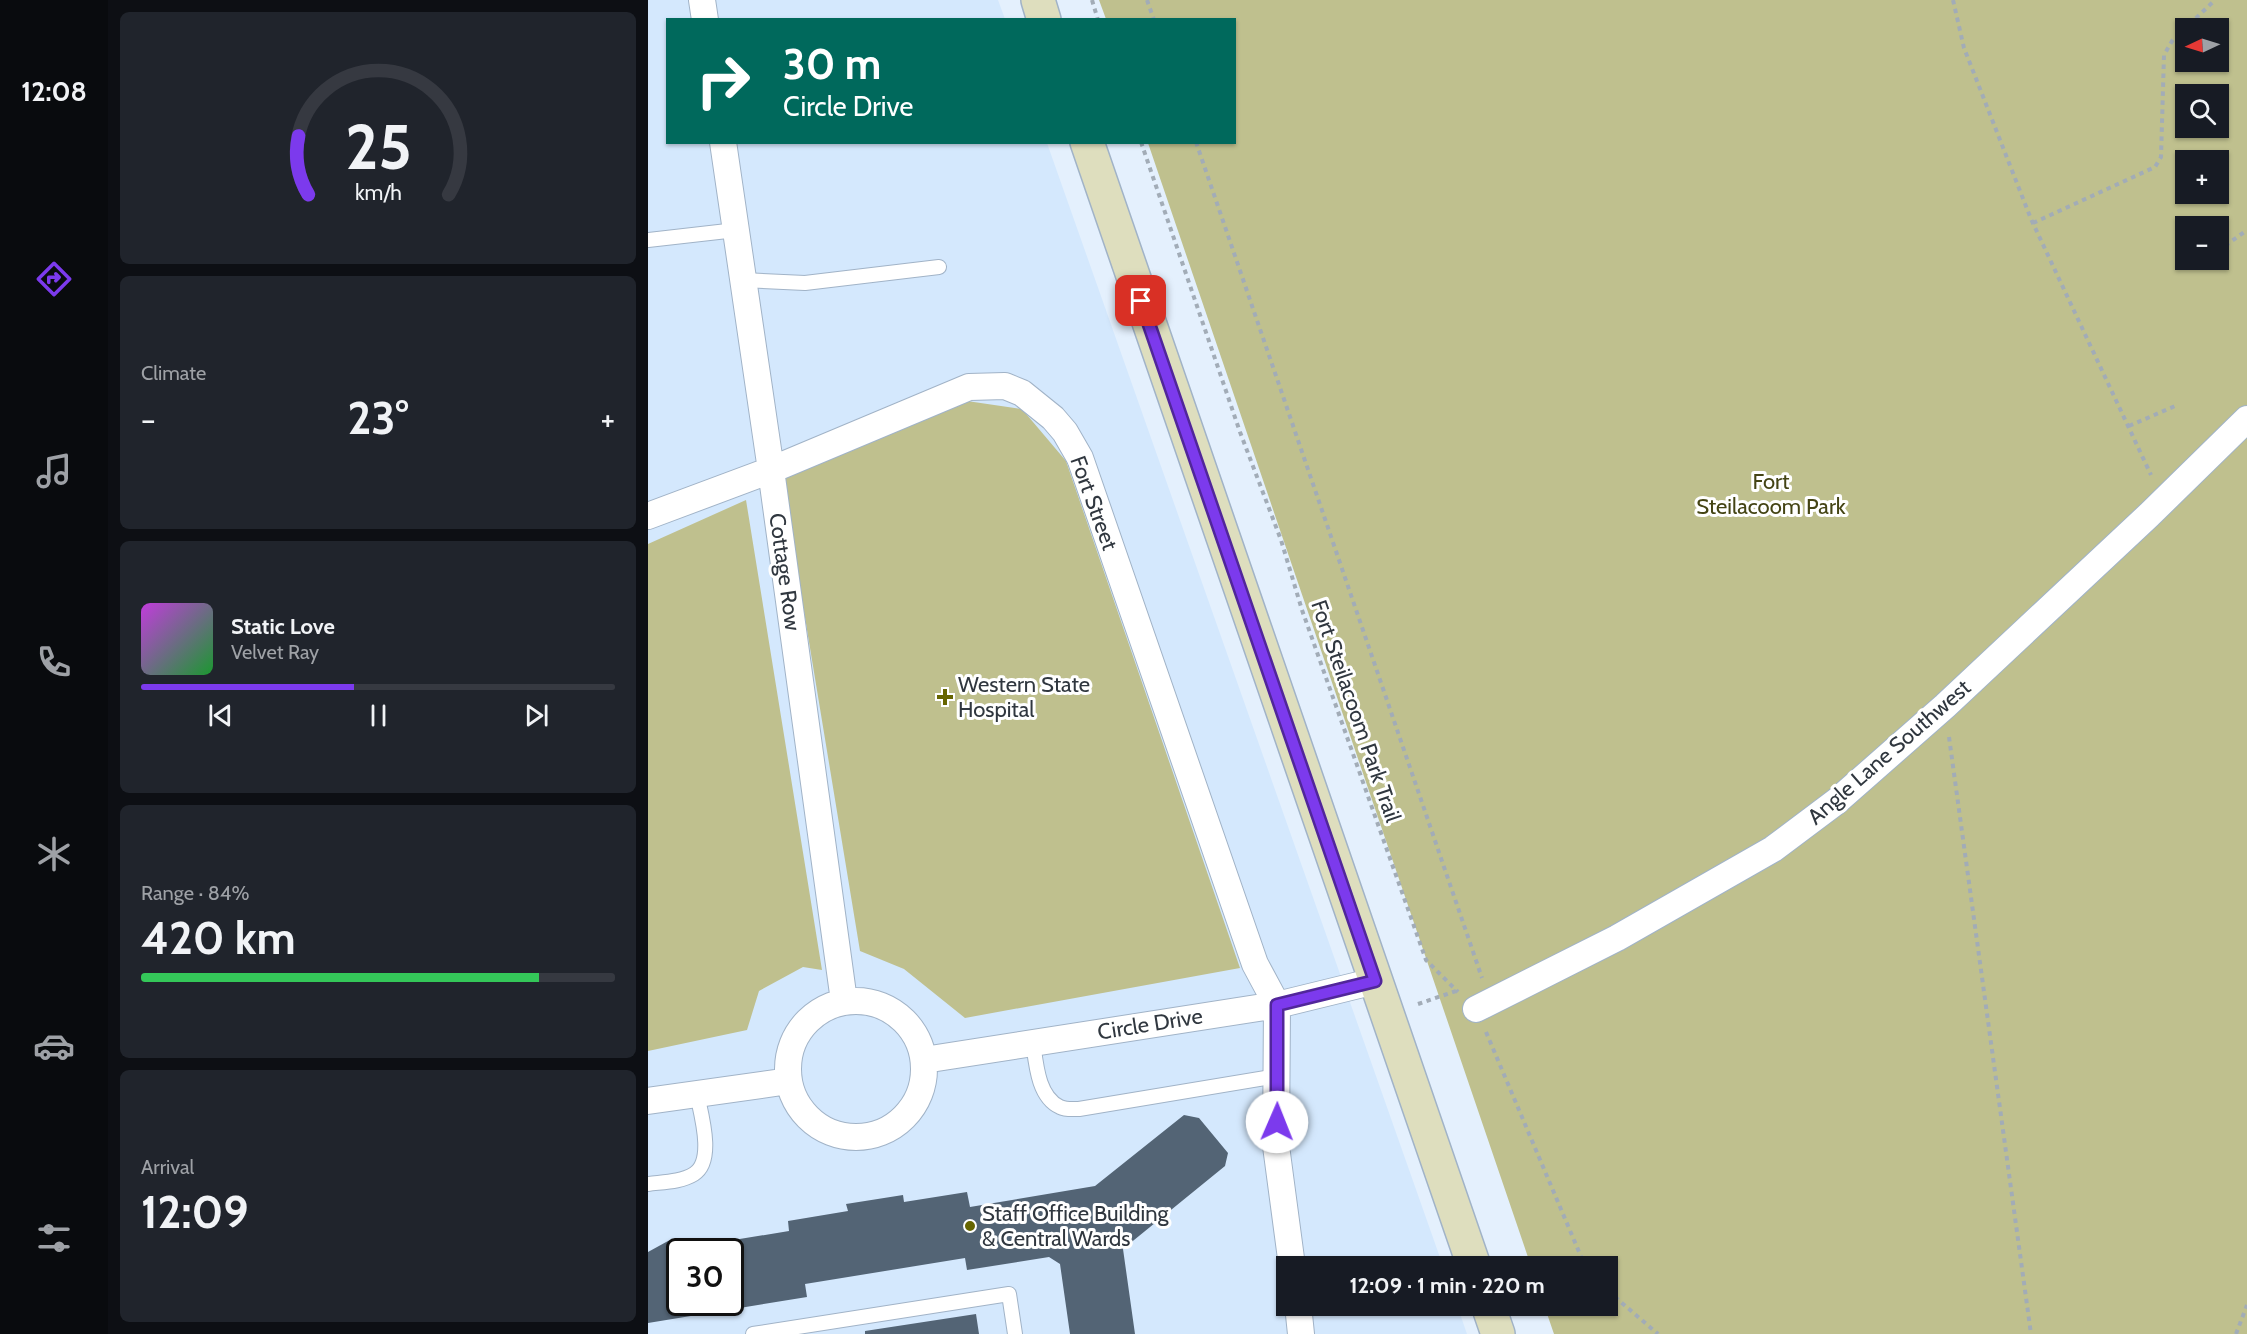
<!DOCTYPE html>
<html lang="en">
<head>
<meta charset="utf-8">
<style>
	:root { --surface:#171b24; --page:#20242c; --text:#f1f3f6; --muted:#9ea1a6; --line:#363941; --accent:#7c3aed }
	body { margin:0; font-family:Cabin,sans-serif; background:var(--page); color:var(--text); height:100vh; display:flex; flex-direction:column; font-size:22px; white-space:nowrap }
	* { box-sizing:border-box; margin:0 }
	p { font-size:20px; color:var(--muted) }
	.icon { flex:none; width:33px; height:33px; fill:none; stroke:currentColor; stroke-width:2; stroke-linecap:round; stroke-linejoin:round }
	.map { position:relative; flex:1; overflow:hidden }
	.sheet { display:flex; flex-direction:column; gap:12px; padding:12px; background:#0d0f14; width:540px }
	.sheet>* { flex:none }
	.top-card { position:absolute; left:18px; top:18px; width:570px; height:126px; border-radius:0px; box-shadow:0 2px 4px #0004; background:#00695c; color:#fff; overflow:hidden }
	.needle { width:39px; rotate:266deg }
	.tools { position:absolute; left:1527px; top:18px; display:grid; gap:12px }
	.tools a { display:grid; place-items:center; width:54px; height:54px; border-radius:0px; background:var(--surface); box-shadow:0 2px 4px #0004; font-size:30px }
	.speed { position:absolute; left:18px; top:1238px; display:flex; gap:12px; font-size:30px; font-weight:700; text-align:center }
	.speed>* { display:grid; place-content:center; width:78px; height:78px; border-radius:50%; background:var(--surface); box-shadow:0 2px 4px #0004; line-height:1 }
	.speed .limit { border:3px solid #111; border-radius:9px; background:#fff; color:#111 }
	.pin { position:absolute; display:grid; place-items:center; width:51px; height:51px; color:#fff; margin:-26px; border-radius:12px; box-shadow:0 3px 9px #0006 }
	.me { position:absolute; width:66px; margin:-33px; rotate:1deg; stroke-linejoin:round; filter:drop-shadow(0 0 4px #0008) }
	.turn { display:flex; align-items:center; gap:21px; height:126px; padding:0 18px; font-size:27px }
	.turn .icon { width:78px; height:78px; stroke-width:2.5 }
	.turn b { display:block; font-size:42px; line-height:51px }
	.big { font-size:45px; font-weight:800; line-height:1.1 }
	.sheet .card { flex:1; display:flex; flex-direction:column; justify-content:center; gap:9px; min-width:0; padding:0 21px; border-radius:9px; background:var(--page) }
	.sheet .dial { align-items:center; gap:0 }
	.dial svg { height:156px; overflow:visible; fill:none; stroke:var(--line); stroke-width:7; stroke-linecap:round; text-anchor:middle }
	.dial text { fill:var(--text); stroke:none }
	.song { display:flex; align-items:center; gap:18px }
	.cover { width:72px; height:72px; border-radius:9px; background:linear-gradient(135deg,hsl(290 70% 55%),hsl(130 70% 35%)) }
	.played { height:6px; border-radius:3px; background:linear-gradient(90deg,var(--accent) 45%,var(--line) 45%) }
	.keys { display:flex; justify-content:space-around; direction:ltr }
	.heat { display:flex; justify-content:space-between; align-items:center; font-size:33px; direction:ltr }
	.charge { height:9px; border-radius:4px; background:linear-gradient(90deg,#34c759 84%,var(--line) 0) }
	.trip { position:absolute; left:628px; top:1256px; width:342px; height:60px; border-radius:0px; background:var(--surface); box-shadow:0 2px 4px #0004; font-weight:800; line-height:60px; text-align:center }
	main { display:flex; flex:1; min-height:0 }
	.tab-bar { display:flex; flex-direction:column; width:108px; justify-content:space-around; align-items:center; background:#090b0e; color:var(--muted) }
	.tab-bar .icon { width:42px; height:42px }
	.tab-bar .active { color:var(--accent) }
	.tab-bar b { font-size:27px; color:var(--text) }
	.map>svg:first-child { display:block }
</style>
</head>
<body>
<main>
<nav class="tab-bar">
<b>12:08</b>
<svg class="icon active" aria-label="directions" viewBox="0 0 24 24"><path d="M12 3l9 9-9 9-9-9zM9 14v-3h6M13 9l2 2-2 2"/></svg>
<svg class="icon" aria-label="music" viewBox="0 0 24 24"><path d="M9 18V5l10-2v13"/><circle cx="6" cy="18" r="3"/><circle cx="16" cy="16" r="3"/></svg>
<svg class="icon" aria-label="phone" viewBox="0 0 24 24"><path d="M5 4h4l2 5-3 2q2 4 5 5l2-3 5 2v4C11 20 4 13 5 4z"/></svg>
<svg class="icon" aria-label="climate" viewBox="0 0 24 24"><path d="M12 3v18M4 7l16 10M4 17L20 7"/></svg>
<svg class="icon" aria-label="car" viewBox="0 0 24 24"><path d="M5 17H2v-5l4-1 3-4h7l3 4 3 1v5h-3M9 17h6M6 11h13"/><circle cx="7" cy="17" r="2"/><circle cx="17" cy="17" r="2"/></svg>
<svg class="icon" aria-label="filters" viewBox="0 0 24 24"><path d="M4 7h16M4 17h16"/><circle cx="9" cy="7" r="2"/><circle cx="15" cy="17" r="2"/></svg>
</nav>
<section class="sheet">
<div class="card dial"><svg viewBox="0 0 100 80">
<path d="M14 69A42 42 0 1 1 86 69"/>
<path d="M14 69A42 42 0 0 1 9 39" stroke="#7c3aed"/>
<text x="50" y="56" font-size="32" font-weight="700">25</text>
<text x="50" y="72" font-size="11">km/h</text>
</svg></div>
<div class="card"><p>Climate</p>
<div class="heat"><a>−</a><b class="big">23°</b><a>+</a></div>
</div>
<div class="card">
<div class="song"><i class="cover"></i><div><b>Static Love</b><p>Velvet Ray</p></div></div>
<div class="played"></div>
<div class="keys"><svg class="icon" aria-label="previous" viewBox="0 0 24 24"><path d="M18 5L8 12l10 7zM5 5v14"/></svg><svg class="icon" aria-label="pause" viewBox="0 0 24 24"><path d="M8 5v14M16 5v14"/></svg><svg class="icon" aria-label="next" viewBox="0 0 24 24"><path d="M6 5l10 7-10 7zM19 5v14"/></svg></div>
</div>
<div class="card"><p>Range · 84%</p><b class="big">420 km</b><div class="charge"></div></div>
<div class="card"><p>Arrival</p><b class="big">12:09</b></div>
</section>
<div class="map">
<svg width="1599" height="1334" viewBox="0 0 1599 1334">
	<rect width="100%" height="100%" fill="#e4f0fd"/>
	<!-- built -->
	<path fill="#d4e8fd" fill-rule="evenodd" d="M0 0H350L357 19 20 20V142L399 143 795 1266H639V1305H809L819 1334H0ZM32 1251H82V1302H32Z"/>
	<!-- green -->
	<path fill="#bfc08e" fill-rule="evenodd" d="M451 0H1599V1334H906L896 1305H960V1266H883L500 143 586 142V20L458 19ZM1538 28H1570V62H1538ZM1538 94H1570V128H1538ZM1538 160H1570V194H1538ZM1538 226H1570V260H1538Z
		M319 401 374 409 418 461 592 968 317 1018 256 969 212 951 134 478Z
		M98 500 174 970 155 967 111 991 99 1030 0 1051V544Z"/>
	<!-- building -->
	<path fill="#536475" fill-rule="evenodd" d="M536 1115 551 1118 580 1153 577 1166 475 1249 487 1334H422L412 1264 401 1257 319 1270 317 1258 157 1284 159 1297 0 1323V1252L20 1241 42 1239 61 1244 141 1231 140 1221 200 1211 198 1204 255 1195 256 1202 319 1192 322 1207 447 1186ZM32 1251H82V1302H32Z
		M328 1314 331 1334H217V1331Z"/>
	<g fill="none" stroke-linecap="round" stroke-linejoin="round">
		<!-- lane casing -->
		<g stroke="#a1b3c7" stroke-width="16">
			<path id="lane" d="M0 240 88 230
				M95 280 157 283 291 267
				M385 1042C388 1064 390 1097 412 1107 418 1110 425 1109 431 1109L629 1076
				M0 1184C15 1182 33 1182 46 1174 67 1161 53 1114 49 1094
				M105 1334 361 1294 367 1334"/>
		</g>
		<!-- street casing -->
		<g stroke="#a1b3c7" stroke-width="28">
			<path id="street" d="M54 0 57 20
				M75 142 123 470 196 1001
				M0 516 123 470 321 387 357 386 374 393 405 418 417 432 432 458 607 964 629 1005 628 1146 644 1266
				M140 1069a68 68 0 1 1 136 0a68 68 0 1 1-136 0Z
				M828 1009 969 938 1125 849 1189 801 1297 706 1501 515 1599 419
				M276 1060 629 1005 727 981
				M0 1101 141 1081
				M650 1305 653 1334"/>
		</g>
		<!-- secondary casing -->
		<g stroke="#a1b3c7" stroke-width="36">
			<path id="secondary" d="M390 0 396 20
				M439 142 826 1266
				M840 1305 850 1334"/>
		</g>
		<!-- path -->
		<path stroke="#a2acb7" stroke-width="4" stroke-dasharray="4.5 4.5" stroke-linecap="butt" d="M444 0 450 20
			M499 0 506 20
			M1305 0 1316 48 1383 219 1503 475
			M493 142 592 432 633 540 654 610 778 960 810 992
			M548 142 834 978
			M1385 223 1507 167 1513 157 1516 55 1524 41 1567 0
			M1570 251 1599 230
			M1553 264 1559 260
			M1481 426 1527 406
			M1301 737 1383 1334
			M770 1004 808 991
			M838 1032 937 1266
			M960 1291 1010 1334
			M1588 1334 1599 1305"/>
		<!-- lane -->
		<use href="#lane" stroke="#fff" stroke-width="14"/>
		<!-- street -->
		<use href="#street" stroke="#fff" stroke-width="26"/>
		<!-- secondary -->
		<use href="#secondary" stroke="#dedebe" stroke-width="33"/>
	</g>
	<g fill="none" stroke-linecap="round" stroke-linejoin="round">
		<!-- route casing -->
		<g stroke="#51269a" stroke-width="15">
			<path id="route" d="M493 301 727 981 629 1005V1122"/>
		</g>
		<!-- route -->
		<use href="#route" stroke="#7c3aed" stroke-width="10"/>
	</g>
	<!-- markers -->
	<g fill="#666500" stroke="#fff" stroke-width="2">
		<path d="M294 688h6v6h6v6h-6v6h-6v-6h-6v-6h6z"/>
		<circle cx="322" cy="1226" r="6"/>
	</g>
	<g text-anchor="middle" dominant-baseline="central" stroke-width="6" stroke-linejoin="round" paint-order="stroke">
		<!-- park labels -->
		<g font-size="22" fill="#444414" stroke="#fff">
			<text x="1123" y="481">Fort<tspan x="1123" dy="25">Steilacoom Park</tspan></text>
		</g>
		<!-- street labels -->
		<g font-size="22" fill="#30373f" stroke="#fff">
			<text transform="translate(446 503) rotate(70)">Fort Street</text>
			<text transform="translate(137 572) rotate(82)">Cottage Row</text>
			<text transform="translate(708 711) rotate(71)">Fort Steilacoom Park Trail</text>
			<text transform="translate(1241 752) rotate(-41)">Angle Lane Southwest</text>
			<text transform="translate(502 1024) rotate(-9)">Circle Drive</text>
		</g>
		<!-- poi labels -->
		<g font-size="22" fill="#30373f" stroke="#fff" text-anchor="start">
			<text x="310" y="684">Western State<tspan x="310" dy="25">Hospital</tspan></text>
			<text x="334" y="1213">Staff Office Building<tspan x="334" dy="25">&amp; Central Wards</tspan></text>
		</g>
	</g>
</svg>
<div class="tools">
<a><svg class="needle" viewBox="-14 -14 28 28"><path d="M0-13l5 13h-10z" fill="#e53935"/><path d="M0 13l5-13h-10z" fill="#9ea1a6"/></svg></a>
<a><svg class="icon" aria-label="search" viewBox="0 0 24 24"><circle cx="10" cy="10" r="6"/><path d="M15 15l6 6"/></svg></a>
<a>+</a>
<a>−</a>
</div>
<div class="speed"><div class="limit">30</div></div>
<div class="pin" style="left:493px;top:301px;background:#d93025"><svg class="icon" aria-label="arrive" viewBox="0 0 24 24"><path d="M6 21V4h12l-3 4 3 4H6"/></svg></div>
<svg class="me" style="left:629px;top:1122px" viewBox="-20 -20 40 40"><circle r="19" fill="#fff"/><path d="M0-13L10 11 0 6-10 11z" fill="#7c3aed"/></svg>
<div class="trip">12:09 · 1 min · 220 m</div>
<div class="top-card">
<div class="turn"><svg class="icon" aria-label="right" viewBox="0 0 24 24"><path d="M7 20v-9h11M14 6l5 5-5 5"/></svg><div><b>30 m</b>Circle Drive</div></div>
</div>
</div>
</main>
</body>
</html>
